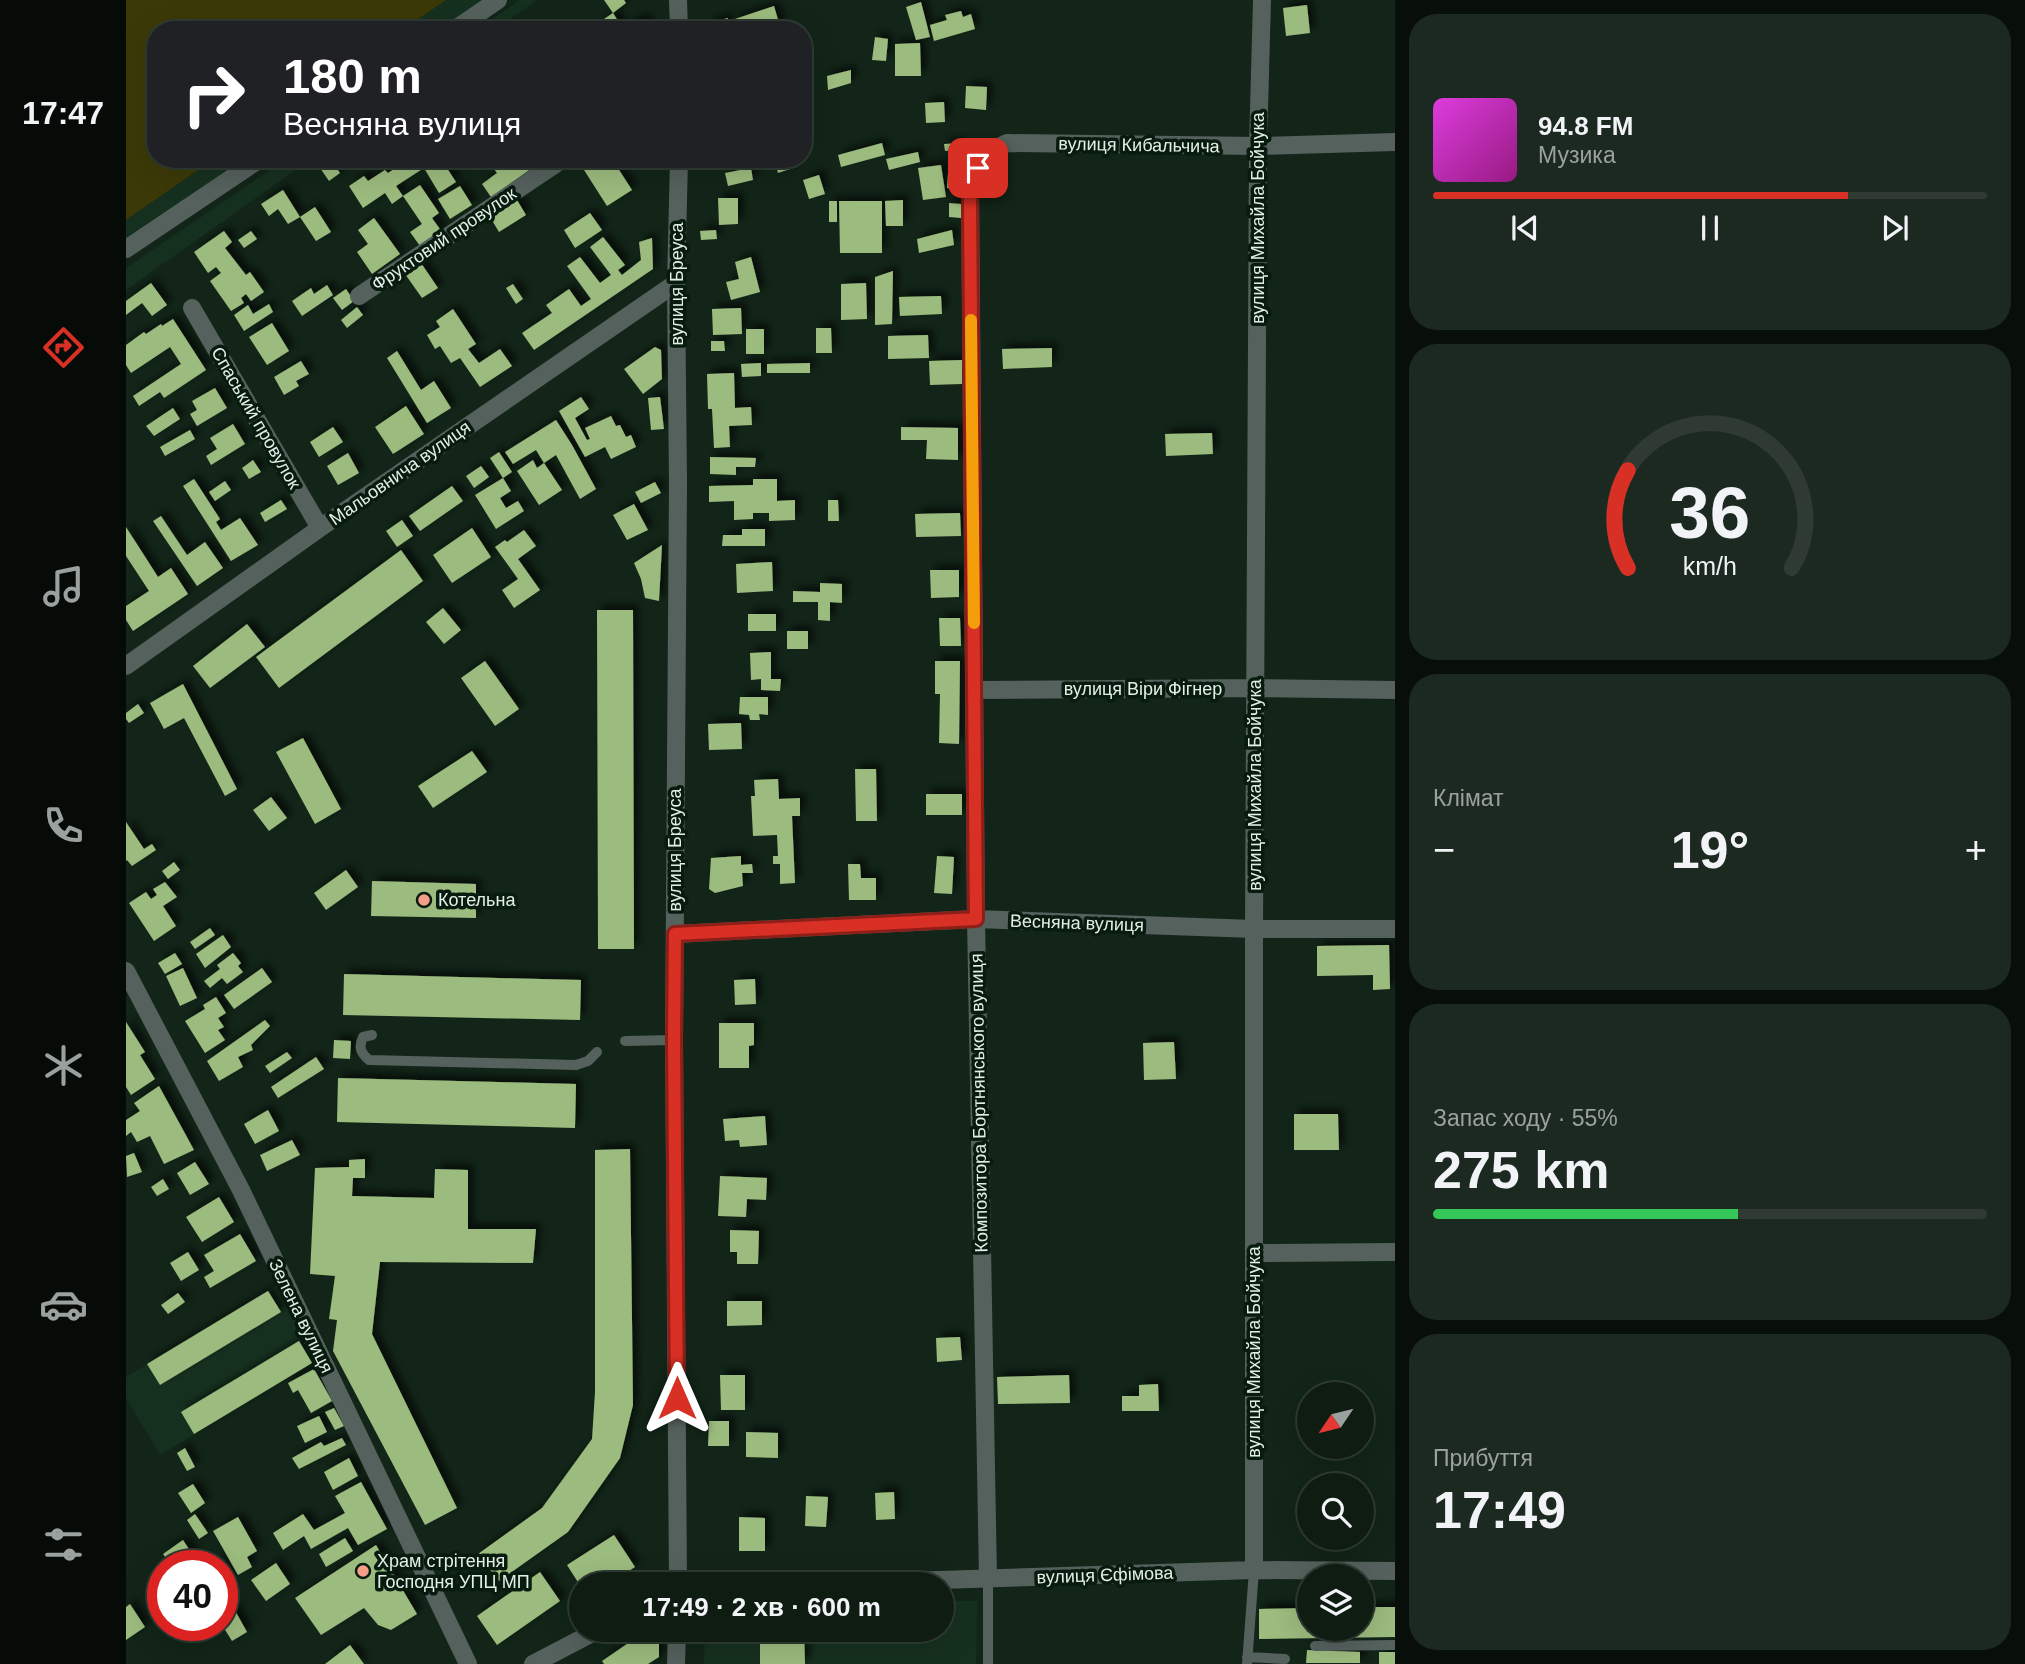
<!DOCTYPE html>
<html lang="uk">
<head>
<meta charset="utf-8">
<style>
	:root { --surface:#0e1c12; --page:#1c2920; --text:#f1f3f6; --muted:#9ba19f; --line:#2e3a32; --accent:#d93025 }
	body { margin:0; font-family:Arial,sans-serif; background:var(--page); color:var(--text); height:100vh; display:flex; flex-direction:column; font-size:26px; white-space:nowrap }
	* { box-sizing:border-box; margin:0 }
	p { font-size:23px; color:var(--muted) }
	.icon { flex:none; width:38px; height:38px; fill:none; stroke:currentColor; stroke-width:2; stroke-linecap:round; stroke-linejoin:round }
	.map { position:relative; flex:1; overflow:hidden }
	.side { display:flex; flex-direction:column; gap:14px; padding:14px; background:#080f0a; width:630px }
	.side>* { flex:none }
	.guide { position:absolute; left:21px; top:21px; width:665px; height:147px; border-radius:28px; box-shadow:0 7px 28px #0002,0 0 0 2px var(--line); background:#202124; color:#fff; overflow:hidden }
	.needle { width:46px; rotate:235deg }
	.tools { position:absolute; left:1171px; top:1382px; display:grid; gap:14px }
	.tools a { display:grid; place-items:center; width:77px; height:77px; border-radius:50%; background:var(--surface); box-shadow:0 7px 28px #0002,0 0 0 2px var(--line); font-size:35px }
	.speed { position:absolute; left:21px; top:1550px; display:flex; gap:14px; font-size:35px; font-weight:700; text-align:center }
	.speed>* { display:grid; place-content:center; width:91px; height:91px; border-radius:50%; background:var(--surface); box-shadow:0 7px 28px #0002,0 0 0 2px var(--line); line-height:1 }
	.speed .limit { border:10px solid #d22; background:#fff; color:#111 }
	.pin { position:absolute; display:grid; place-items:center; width:60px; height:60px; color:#fff; margin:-30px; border-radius:14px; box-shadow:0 4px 10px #0006 }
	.me { position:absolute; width:77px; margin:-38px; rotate:0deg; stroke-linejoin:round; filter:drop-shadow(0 0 5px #0008) }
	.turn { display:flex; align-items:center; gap:24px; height:147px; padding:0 21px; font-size:32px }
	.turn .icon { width:91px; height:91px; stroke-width:2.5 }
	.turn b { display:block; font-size:49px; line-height:60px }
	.big { font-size:52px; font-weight:700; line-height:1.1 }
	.side .card { flex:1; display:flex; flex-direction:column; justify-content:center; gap:10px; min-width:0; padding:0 24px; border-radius:28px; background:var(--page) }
	.side .dial { align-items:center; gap:0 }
	.dial svg { height:182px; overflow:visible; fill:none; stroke:var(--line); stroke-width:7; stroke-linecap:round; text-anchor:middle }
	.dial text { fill:var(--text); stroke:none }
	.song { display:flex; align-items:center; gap:21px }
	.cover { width:84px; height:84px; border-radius:10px; background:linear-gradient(135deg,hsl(300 70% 55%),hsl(310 70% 35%)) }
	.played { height:7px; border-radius:4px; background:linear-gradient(90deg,var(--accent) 75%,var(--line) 75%) }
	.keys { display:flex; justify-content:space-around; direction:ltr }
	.heat { display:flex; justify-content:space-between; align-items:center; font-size:38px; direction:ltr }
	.charge { height:10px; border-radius:5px; background:linear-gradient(90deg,#34c759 55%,var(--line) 0) }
	.trip { position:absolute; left:443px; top:1572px; width:385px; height:70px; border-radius:35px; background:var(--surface); box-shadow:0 7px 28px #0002,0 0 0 2px var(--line); font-weight:700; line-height:70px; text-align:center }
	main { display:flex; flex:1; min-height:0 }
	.tab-bar { display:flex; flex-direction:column; width:126px; justify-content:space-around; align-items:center; background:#060b07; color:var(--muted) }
	.tab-bar .icon { width:49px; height:49px }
	.tab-bar .current { color:var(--accent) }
	.tab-bar b { font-size:32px; color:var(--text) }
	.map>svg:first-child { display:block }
</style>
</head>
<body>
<main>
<nav class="tab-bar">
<b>17:47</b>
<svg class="icon current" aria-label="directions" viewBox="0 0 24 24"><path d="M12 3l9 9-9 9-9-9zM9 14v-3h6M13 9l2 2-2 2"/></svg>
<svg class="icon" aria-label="music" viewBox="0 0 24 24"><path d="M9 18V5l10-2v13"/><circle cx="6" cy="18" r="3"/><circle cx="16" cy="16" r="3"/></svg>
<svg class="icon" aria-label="phone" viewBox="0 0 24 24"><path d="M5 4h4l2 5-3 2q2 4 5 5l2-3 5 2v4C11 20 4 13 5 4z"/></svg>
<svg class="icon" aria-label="climate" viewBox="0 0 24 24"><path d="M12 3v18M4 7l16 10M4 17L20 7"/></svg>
<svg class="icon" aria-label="car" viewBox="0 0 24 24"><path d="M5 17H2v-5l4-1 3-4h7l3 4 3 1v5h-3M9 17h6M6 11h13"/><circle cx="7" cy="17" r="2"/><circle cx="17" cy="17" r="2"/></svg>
<svg class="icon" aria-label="filters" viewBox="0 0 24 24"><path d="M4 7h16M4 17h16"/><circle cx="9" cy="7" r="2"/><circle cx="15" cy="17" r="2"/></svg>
</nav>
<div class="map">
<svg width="1269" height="1664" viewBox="0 0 1269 1664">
	<defs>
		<filter id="shadow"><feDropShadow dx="5.5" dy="-5.5" stdDeviation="3.5" flood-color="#0009"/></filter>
	</defs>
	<rect width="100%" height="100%" fill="#122518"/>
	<!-- built -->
	<path fill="#16301f" d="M320 0H359L315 30H277Z
		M394 0H411L369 30H351Z
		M88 159H127L0 246V220Z
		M160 159H185L0 290V268Z
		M153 1284 192 1359 34 1455 0 1398V1377Z
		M816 1601H851L850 1664H578L579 1629H816Z"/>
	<!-- green -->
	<path fill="#3c3908" d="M0 0H320L277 30H30V159H88L0 220Z"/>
	<!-- building -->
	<path fill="#9cbb7e" filter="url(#shadow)" d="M478 0H498L500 3 487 13 497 29 503 24 514 20 523 21V30H481L475 21 487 13Z
		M795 2 804 37 790 40 780 7Z
		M1181 5 1184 33 1160 36 1157 8Z
		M648 6 655 30H613L609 19Z
		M835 11 837 17 845 14 849 29 808 41 804 25 821 20 819 15Z
		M602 18V30H580V25L583 23Z
		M749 37 762 39 760 61 746 60Z
		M794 43 795 76H769V44Z
		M725 70V83L702 90 701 76Z
		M840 86 861 87 860 110 839 108Z
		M818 102 819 122 800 123 799 103Z
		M756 143 759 155 715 167 712 155Z
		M835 143 836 150 819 151 818 144Z
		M792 152 794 162 763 170 760 159Z
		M200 159H204L214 173 203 181 192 165Z
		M284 159H292L298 168 270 186 277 196 266 204 259 193 237 208 223 186 238 176 242 181 259 170 262 173Z
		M312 159H315L330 182 313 193 298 168Z
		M361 159H419L365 197 356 184 371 173Z
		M451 159H486L506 190 481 206Z
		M648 159H664L667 168 652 173Z
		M815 165 820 197 797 200 792 168Z
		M625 168 627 180 602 186 599 173Z
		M822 174 837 175 836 189 821 188Z
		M693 175 699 194 683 199 677 180Z
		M294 185 313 213 306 218 316 232 294 246 284 232 296 224 277 196Z
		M334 186 346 205 324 219 312 199Z
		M157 190 174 217 162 224 152 209 143 216 135 204Z
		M592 198H612V224L593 225Z
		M391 200 400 215 373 232 364 217Z
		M777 200V226H760L759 201Z
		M703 201H711V222H703Z
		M713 201H756V253H714Z
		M823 203 835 204V218L823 217Z
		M189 207 205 232 190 241 174 217Z
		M464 213 476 230 449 248 438 230Z
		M248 218 274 254 246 274 231 252 242 244 232 230Z
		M590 230 591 239 575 240 574 231Z
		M826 230 828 245 793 253 791 239Z
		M98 231 106 242 99 248 120 275 124 272 138 292 125 301 120 294 115 298 118 303 105 311 84 281 95 273 90 267 82 273 68 252Z
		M125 231 131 239 118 248 112 240Z
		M477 237 499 265 492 270 496 275 515 260 513 242 526 238 527 269 408 350 396 333 426 313 420 305 443 289 455 306 465 299 441 266 454 257 474 283 485 275 464 247Z
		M625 257 634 292 605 300 600 282 613 279 609 262Z
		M295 263 312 288 296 298 279 274Z
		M767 271 766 324 749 325V277Z
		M25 283 41 305 26 316 16 303 0 315V301Z
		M740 283 741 319 715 320V284Z
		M387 284 397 299 390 304 380 288Z
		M201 285 207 295 176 316 166 301 185 288 188 294Z
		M220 289 228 301 216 310 207 298Z
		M815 296 816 314 774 316 773 297Z
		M143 304 147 312 118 331 108 315 122 305 127 314Z
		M231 307 237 315 221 328 215 320Z
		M615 308 616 334 587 335 586 309Z
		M327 309 350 344 342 349 353 363 374 349 386 366 354 387 334 358 325 363 314 346 309 349 301 335 314 327 310 321Z
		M47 319 80 370 38 398 34 392 13 406 7 396 55 364 44 347 5 373 0 365V345L18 332 20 334 35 324 36 326Z
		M146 323 163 351 141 365 123 337Z
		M690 328H705L706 353H690Z
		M620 329H638V354H620Z
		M802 335 803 358 762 359V336Z
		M585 341H598L599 351H585Z
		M529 347 535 350 536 379 517 394 498 369Z
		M926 348V367L877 369 876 349Z
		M271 351 295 390 308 381 325 408 301 423 261 358Z
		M836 360V384L804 385 803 361Z
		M175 361 183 374 170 381 173 386 158 395 148 377Z
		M635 363V376L616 377 615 364Z
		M684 363V373H641V364Z
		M608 373 609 408 625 407 626 425 603 426 604 447 588 448 586 409H582L581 374Z
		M89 388 101 408 71 426 64 414 71 410 66 401Z
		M455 397 463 409 449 418 461 440 464 439 459 428 485 416 490 426 494 425 500 437 505 435 510 447 485 459 479 447 459 457 433 411Z
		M534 397 538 429 525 430 522 398Z
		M280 406 298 434 267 454 249 427Z
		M47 408 54 419 28 436 20 426Z
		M430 420 446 445 470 489 454 499 430 455 418 463 410 450 387 464 379 452Z
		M107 424 119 444 85 465 80 456 91 449 84 438Z
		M207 427 217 442 193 457 184 442Z
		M775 427 832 428V460L800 459 801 440H775Z
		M64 430 69 439 39 456 34 447Z
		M1086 433 1087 454 1040 456 1039 434Z
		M373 452 386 472 377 478 364 458Z
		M222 453 233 473 212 485 201 466Z
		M584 457 630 458 629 467H610V475L584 474Z
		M127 460 135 472 123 479 116 468Z
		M407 460 411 468 418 463 436 490 413 505 391 471Z
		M355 466 363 477 348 488 340 476Z
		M377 478 385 491 374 498 380 508 392 501 398 511 370 529 349 495Z
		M68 479 94 519 90 522 95 530 114 518 132 545 105 561 57 486Z
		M627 479H651V501L669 500V520L643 521V513H627V519L608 520V501L583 502V486L627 485Z
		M99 481 105 490 89 501 83 492Z
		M529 482 535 493 515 503 509 492Z
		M326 486 337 501 294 531 283 516Z
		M155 500 161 509 139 522 134 513Z
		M702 500H712L713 521H702Z
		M508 504 522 530 501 540 487 515Z
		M834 513 835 536 790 537 789 514Z
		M35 516 61 555 79 542 97 568 71 586 27 521Z
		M276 520 287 536 271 547 260 531Z
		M0 527 32 577 45 568 62 594 7 631 0 620V606L23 591 0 556Z
		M346 528 365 557 326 583 307 555Z
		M616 529H639V546H596L597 535H616Z
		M398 530 410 546 392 559 414 590 388 608 376 590 392 579 369 547 379 540 381 542Z
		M536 545 533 601 519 598 515 579 508 563Z
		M275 550 297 581 153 688 130 657Z
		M646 562 647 591 611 593 610 564Z
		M804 570H833V597L805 598Z
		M694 583 716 584V603L704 602V621L692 620V602H667V591L694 592Z
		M317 608 335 630 318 644 300 622Z
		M471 610H507L508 949H472Z
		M622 614H650V631H622Z
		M813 618H834L835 646H814Z
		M121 624 139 647 84 688 67 666Z
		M661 631H682V649H661Z
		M645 652V679H655L654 691 635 690V679L625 680 624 653Z
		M359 661 393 709 369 726 335 678Z
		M809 661H834L833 744 813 743 814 694H809Z
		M57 684 111 789 99 796 58 718 38 729 24 703Z
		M614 697H642V715L633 714 634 720H624L623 715 613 714Z
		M12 704 18 713 3 723 0 719V713Z
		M615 723 616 749 583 750 582 724Z
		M177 738 215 809 189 824 150 752Z
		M346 751 361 772 307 808 292 786Z
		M729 769H750L751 821H730Z
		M652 779 653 799 674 798V816H666L669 883 654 884V864H647V856H652L651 835 627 836 625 796H629L628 780Z
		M800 794H836V815H800Z
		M145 797 161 818 143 831 127 810Z
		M0 822 18 849 26 844 30 850 6 866 1 860 0 861Z
		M615 856V865L626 864 627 873H616L617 886 589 893 583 889 585 858Z
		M811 856 828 857 826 894 808 893Z
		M48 862 54 870 42 879 36 871Z
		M722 864H734L735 878H750V900H723Z
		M220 870 232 887 200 910 188 893Z
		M246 881 350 884V918L245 916Z
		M39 882 51 897 37 906 50 926 28 941 3 903 20 892 25 899 31 895 27 889Z
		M84 928 89 935 69 949 64 942Z
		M97 935 105 947 79 968 70 954Z
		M1263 945 1264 989 1247 990V975L1191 976V946Z
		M49 953 56 964 39 974 32 963Z
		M107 953 115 963 112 966 117 972 101 984 96 978 84 988 78 981 94 969 91 965Z
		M57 968 71 998 54 1006 40 976Z
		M136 968 146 982 108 1009 98 995Z
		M218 974 455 980 454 1020 217 1015Z
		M629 979 630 1004 609 1005 608 980Z
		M90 997 100 1013 92 1018 98 1027 92 1030 99 1040 79 1053 59 1021 79 1009 77 1005Z
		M139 1020 144 1026 125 1045 127 1050 112 1057 117 1067 93 1081 81 1061Z
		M0 1022 19 1052 14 1055 29 1079 5 1095 0 1087Z
		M593 1023H628V1045L623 1046V1068H593Z
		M208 1040 225 1041 224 1059 207 1058Z
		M1048 1042 1050 1079 1018 1080 1017 1043Z
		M161 1052 166 1058 144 1073 139 1066Z
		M190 1057 198 1069 152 1098 145 1087Z
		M212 1078 450 1084 449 1128 211 1122Z
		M33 1086 68 1150 38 1164 24 1136 11 1142 5 1132 0 1136V1120L14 1111 8 1103Z
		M142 1110 153 1131 129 1144 118 1124Z
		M1168 1114H1212L1213 1150H1168Z
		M639 1116 641 1145 614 1147 613 1140 599 1141 597 1119Z
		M166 1140 174 1155 141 1171 134 1155Z
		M504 1149 507 1405 494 1458 442 1532 373 1581 352 1554 416 1508 466 1439 469 1392V1150Z
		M8 1153 16 1172 1 1177 0 1156Z
		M239 1159V1178H227L226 1196 308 1198 309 1169 342 1170V1229H410L407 1263 254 1262 246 1334 331 1508 299 1525 207 1351 211 1320 203 1319 209 1276 184 1274 189 1168 223 1167V1160Z
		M69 1162 83 1184 64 1195 51 1173Z
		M594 1176 641 1178 640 1200 621 1199 620 1217 592 1216Z
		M37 1179 43 1189 31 1196 25 1187Z
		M93 1197 108 1222 76 1242 60 1217Z
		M604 1230 633 1231 632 1264H611V1252H604Z
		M114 1234 130 1261 84 1288 78 1277 88 1271 78 1255Z
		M62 1252 73 1270 55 1281 44 1263Z
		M142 1291 155 1312 34 1385 21 1364Z
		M52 1293 59 1302 42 1314 35 1305Z
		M601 1301H636V1325L601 1326Z
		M834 1337 836 1360 811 1362 810 1338Z
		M173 1341 186 1363 68 1434 55 1412Z
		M188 1369 206 1401 185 1413 172 1390 167 1393 162 1383Z
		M594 1375H619V1410H595Z
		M943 1375 944 1403 872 1404 871 1377Z
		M1032 1384 1033 1411H996V1396H1013V1385Z
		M208 1408 218 1426 209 1430 199 1412Z
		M193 1416 201 1432 179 1443 171 1426Z
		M583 1421H603V1446H582Z
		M620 1432 652 1433V1458L620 1457Z
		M216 1438 220 1445 173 1469 166 1458 195 1442 198 1446Z
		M59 1448 69 1467 61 1471 51 1453Z
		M223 1458 232 1476 207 1490 198 1472Z
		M235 1482 261 1529 232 1545 222 1528 185 1549 178 1536 157 1550 147 1533 177 1514 188 1530 219 1513 209 1496Z
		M67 1484 79 1503 65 1513 52 1493Z
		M768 1492 769 1519 750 1520 749 1493Z
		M680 1496 702 1497 700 1527 679 1526Z
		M69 1514 82 1533 73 1539 61 1520Z
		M112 1517 131 1551 121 1557 126 1567 112 1575 87 1531Z
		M613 1517 639 1518V1551H613Z
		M488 1535 509 1567 483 1584H455V1587L441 1565Z
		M219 1538 227 1551 200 1567 193 1554Z
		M57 1540 74 1566H58L51 1555 42 1561 37 1554Z
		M250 1545 291 1614 265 1630 252 1625 238 1608 195 1635 169 1598Z
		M95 1560 107 1577 96 1585V1566H86Z
		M150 1563 164 1584 140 1601 125 1580Z
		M414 1572 434 1601 371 1645 351 1616Z
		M4 1604 19 1627 0 1640V1607Z
		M107 1607 121 1632 106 1641 96 1625V1614Z
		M1236 1607H1269V1637L1133 1639V1609L1183 1608V1629H1236Z
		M523 1629H533V1657L522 1664H478L476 1661Z
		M641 1630H678L679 1664H634V1643H641Z
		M224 1645 238 1664H199Z
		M1181 1650 1234 1652V1663H1180Z
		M1253 1652H1269V1664H1253Z"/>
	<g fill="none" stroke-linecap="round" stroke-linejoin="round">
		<!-- service -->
		<path stroke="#55615d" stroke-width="10" d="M246 1035 237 1037C232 1048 235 1053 243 1060L450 1065 462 1061 471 1052
			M499 1041 548 1040
			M862 1578V1664
			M1189 1646 1269 1645
			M1121 1657 1159 1659
			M1121 1664 1128 1570"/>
		<!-- minor -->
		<path stroke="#55615d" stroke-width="18" d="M328 30 372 0
			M0 249 134 159
			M233 296 437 159
			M66 308 194 528
			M0 666 194 528 550 283
			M849 690 1129 688 1269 690
			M549 934 850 919 1128 929H1269
			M0 971 115 1190 342 1664
			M1129 1253 1269 1252
			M1128 1570V929L1132 146 1136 0
			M862 1578 850 919 844 185C853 165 861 152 881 143L1132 146 1269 142
			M688 1584 1128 1570 1269 1571
			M407 1664 474 1629"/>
		<!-- tertiary -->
		<path stroke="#55615d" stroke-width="18" d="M552 0 553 30
			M552 1584 548 1040 552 484 550 283 553 159
			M550 1664 551 1629"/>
	</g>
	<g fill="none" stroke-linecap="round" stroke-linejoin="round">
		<!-- route casing -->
		<g stroke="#8d1f18" stroke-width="18">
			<path id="route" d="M551 1398 548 1040 549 934 850 919 844 206V185L852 168"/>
		</g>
		<!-- route -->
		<use href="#route" stroke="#d93025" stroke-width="12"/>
		<!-- slow -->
		<path stroke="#f59e0b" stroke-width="12" d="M845 320 848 623"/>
	</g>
	<!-- markers -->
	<g fill="#f49e88" stroke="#081b0f" stroke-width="2.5">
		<circle cx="298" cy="900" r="7"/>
		<circle cx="237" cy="1571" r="7"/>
	</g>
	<g text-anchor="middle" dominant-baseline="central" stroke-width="7" stroke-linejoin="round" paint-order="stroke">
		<!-- street labels -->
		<g font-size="18" fill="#e3efe6" stroke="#081b0f">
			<text transform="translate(1013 145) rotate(1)">вулиця Кибальчича</text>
			<text transform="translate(1132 218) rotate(-90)">вулиця Михайла Бойчука</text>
			<text transform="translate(318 239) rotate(-34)">Фруктовий провулок</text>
			<text transform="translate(551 284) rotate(-90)">вулиця Бреуса</text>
			<text transform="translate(130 418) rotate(60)">Спаський провулок</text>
			<text transform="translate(274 473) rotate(-35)">Мальовнича вулиця</text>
			<text x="1017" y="689">вулиця Віри Фігнер</text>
			<text transform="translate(1129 785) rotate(-90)">вулиця Михайла Бойчука</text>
			<text transform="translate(549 850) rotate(-90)">вулиця Бреуса</text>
			<text transform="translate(951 923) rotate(2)">Весняна вулиця</text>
			<text transform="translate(853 1103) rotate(-91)">Композитора Бортнянського вулиця</text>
			<text transform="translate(175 1316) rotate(64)">Зелена вулиця</text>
			<text transform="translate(1128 1352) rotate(-90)">вулиця Михайла Бойчука</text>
			<text transform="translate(979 1575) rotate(-2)">вулиця Єфімова</text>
		</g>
		<!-- poi labels -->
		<g font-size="18" fill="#e3efe6" stroke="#081b0f" text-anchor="start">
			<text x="312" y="900">Котельна</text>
			<text x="251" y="1561">Храм стрітення<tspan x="251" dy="21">Господня УПЦ МП</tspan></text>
		</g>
	</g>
</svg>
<div class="tools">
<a><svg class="needle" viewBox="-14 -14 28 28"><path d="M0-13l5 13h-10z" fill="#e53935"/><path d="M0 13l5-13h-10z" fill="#9ba19f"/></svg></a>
<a><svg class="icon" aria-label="search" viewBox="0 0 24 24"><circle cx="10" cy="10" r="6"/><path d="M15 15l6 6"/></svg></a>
<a><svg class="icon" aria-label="layers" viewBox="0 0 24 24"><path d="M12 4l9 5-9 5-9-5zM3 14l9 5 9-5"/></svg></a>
</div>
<div class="speed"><div class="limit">40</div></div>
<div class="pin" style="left:852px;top:168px;background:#d93025"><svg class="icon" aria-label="arrive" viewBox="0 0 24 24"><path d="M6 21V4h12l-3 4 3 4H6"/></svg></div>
<svg class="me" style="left:551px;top:1398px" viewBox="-20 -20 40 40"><path d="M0-17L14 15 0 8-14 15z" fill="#d93025" stroke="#fff" stroke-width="4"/></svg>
<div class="trip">17:49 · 2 хв · 600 m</div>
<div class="guide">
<div class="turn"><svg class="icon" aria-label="right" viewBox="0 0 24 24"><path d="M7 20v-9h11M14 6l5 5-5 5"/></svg><div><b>180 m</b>Весняна вулиця</div></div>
</div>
</div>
<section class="side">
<div class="card">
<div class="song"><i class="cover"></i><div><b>94.8 FM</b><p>Музика</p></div></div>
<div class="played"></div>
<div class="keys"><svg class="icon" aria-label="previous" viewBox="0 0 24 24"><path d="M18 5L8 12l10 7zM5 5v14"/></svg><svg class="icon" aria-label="pause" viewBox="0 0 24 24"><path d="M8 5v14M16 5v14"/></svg><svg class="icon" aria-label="next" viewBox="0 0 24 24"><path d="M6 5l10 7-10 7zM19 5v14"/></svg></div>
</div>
<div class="card dial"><svg viewBox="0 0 100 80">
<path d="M14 69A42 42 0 1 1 86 69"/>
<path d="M14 69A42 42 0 0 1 14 26" stroke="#d93025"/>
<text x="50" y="56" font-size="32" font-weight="700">36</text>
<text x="50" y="72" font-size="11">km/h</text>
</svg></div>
<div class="card"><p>Клімат</p>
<div class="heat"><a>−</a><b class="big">19°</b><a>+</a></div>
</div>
<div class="card"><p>Запас ходу · 55%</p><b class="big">275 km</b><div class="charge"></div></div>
<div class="card"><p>Прибуття</p><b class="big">17:49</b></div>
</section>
</main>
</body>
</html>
